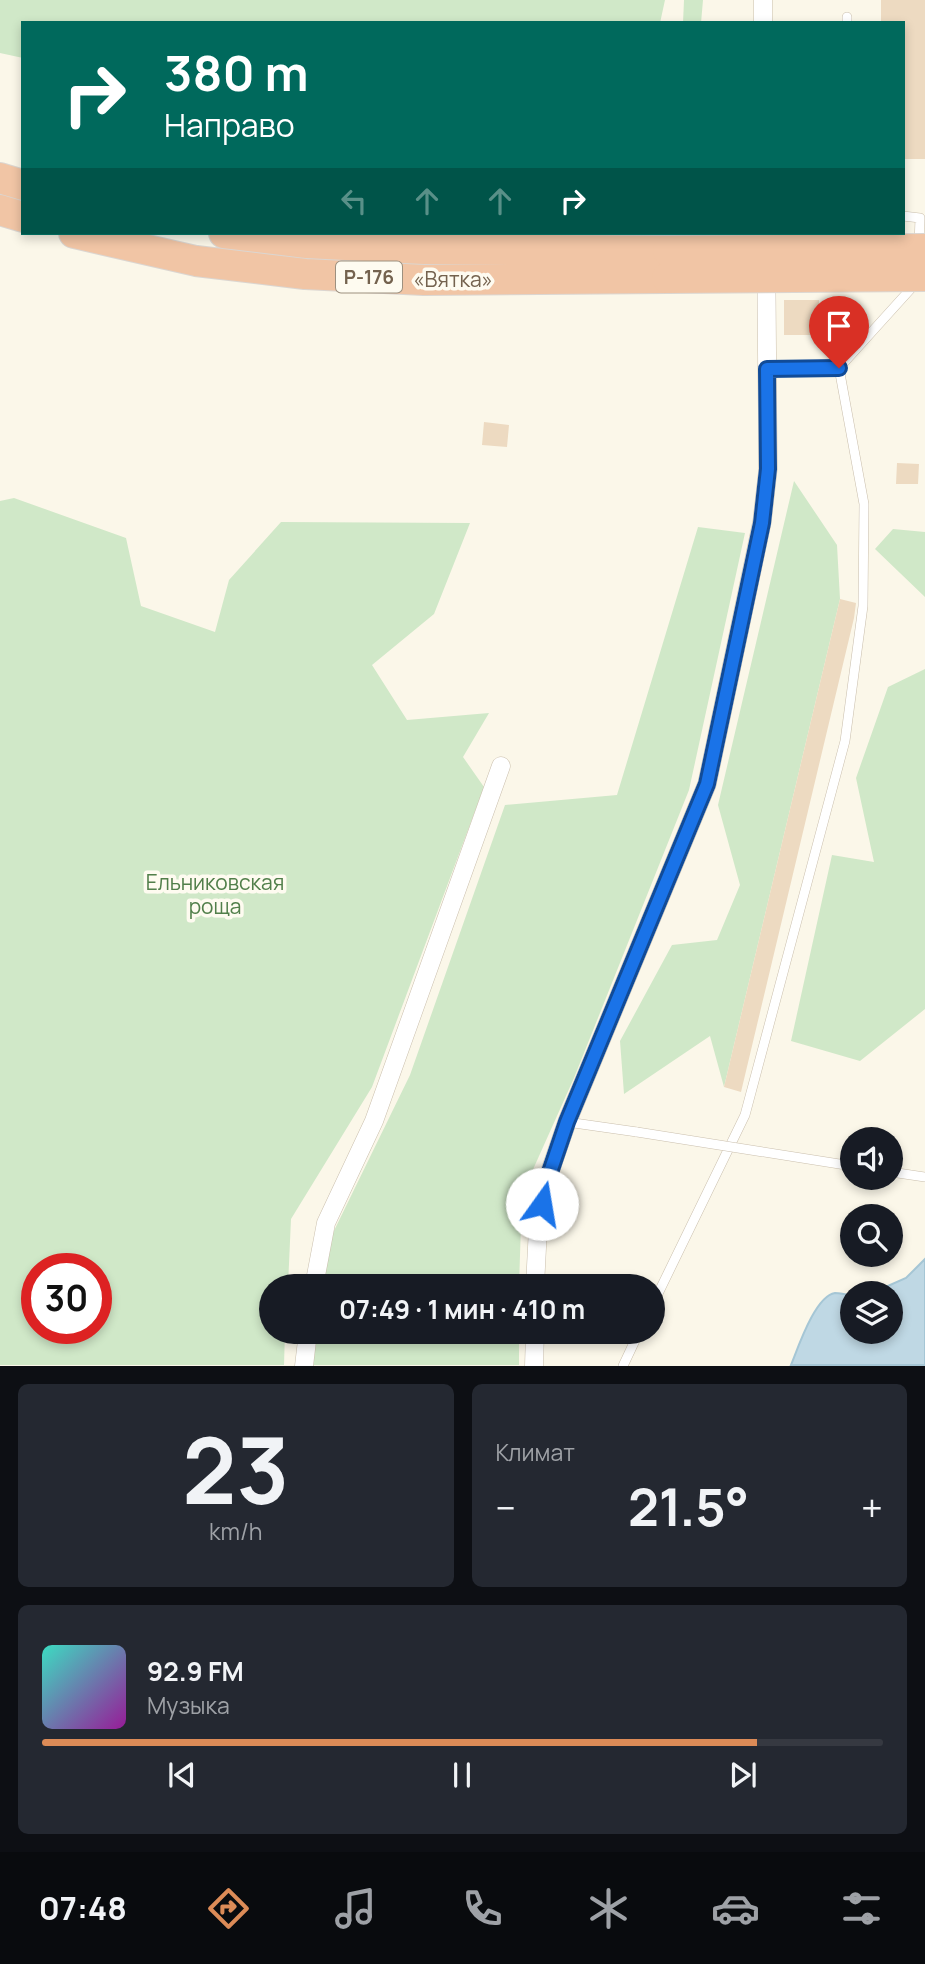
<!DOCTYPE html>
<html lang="ru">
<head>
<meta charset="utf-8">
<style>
	:root { --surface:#171b24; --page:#242831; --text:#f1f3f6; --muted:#9ea1a6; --line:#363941; --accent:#dc8b57 }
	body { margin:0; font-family:Manrope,sans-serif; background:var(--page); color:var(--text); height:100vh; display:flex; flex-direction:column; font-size:26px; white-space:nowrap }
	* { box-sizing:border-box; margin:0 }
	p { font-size:23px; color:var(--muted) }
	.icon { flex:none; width:38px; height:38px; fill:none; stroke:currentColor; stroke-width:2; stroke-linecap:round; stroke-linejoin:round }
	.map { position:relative; height:1366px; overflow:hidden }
	.drawer { display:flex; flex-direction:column; gap:18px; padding:18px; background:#0d0f14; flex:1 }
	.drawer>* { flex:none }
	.hud { position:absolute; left:21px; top:21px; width:884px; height:214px; border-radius:0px; box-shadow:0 4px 10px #0003; background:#00695c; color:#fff; overflow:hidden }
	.fabs { position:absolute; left:840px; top:1127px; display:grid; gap:14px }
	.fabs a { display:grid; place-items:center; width:63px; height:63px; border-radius:50%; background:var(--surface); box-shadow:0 4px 10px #0003; font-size:35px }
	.speed { position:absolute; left:21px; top:1253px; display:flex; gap:14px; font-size:35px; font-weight:700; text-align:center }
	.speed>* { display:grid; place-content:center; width:91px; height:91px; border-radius:50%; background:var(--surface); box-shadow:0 4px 10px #0003; line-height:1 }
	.speed .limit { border:10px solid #d22; background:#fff; color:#111 }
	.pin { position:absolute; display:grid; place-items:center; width:60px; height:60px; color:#fff; margin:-72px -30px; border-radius:50% 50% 50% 0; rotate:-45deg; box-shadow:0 0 7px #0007 }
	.pin .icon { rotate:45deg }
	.me { position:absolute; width:77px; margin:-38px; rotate:13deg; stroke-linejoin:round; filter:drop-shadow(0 0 5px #0008) }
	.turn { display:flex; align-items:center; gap:24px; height:147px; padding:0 28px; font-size:32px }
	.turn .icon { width:91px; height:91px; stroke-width:2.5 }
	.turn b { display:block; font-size:49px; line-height:60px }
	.lanes { display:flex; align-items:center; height:66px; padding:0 28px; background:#0003; justify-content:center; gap:35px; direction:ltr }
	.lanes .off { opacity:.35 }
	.big { font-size:52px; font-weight:700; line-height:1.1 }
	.drawer .widget { flex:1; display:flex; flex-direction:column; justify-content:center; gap:10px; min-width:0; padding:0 24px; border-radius:10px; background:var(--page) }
	.drawer .dial { align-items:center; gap:0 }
	.dial b { font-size:91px; line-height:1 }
	.song { display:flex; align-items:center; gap:21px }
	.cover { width:84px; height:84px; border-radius:10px; background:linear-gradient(135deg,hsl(170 70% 55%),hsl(300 70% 35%)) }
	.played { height:7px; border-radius:4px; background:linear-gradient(90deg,var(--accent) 85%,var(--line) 85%) }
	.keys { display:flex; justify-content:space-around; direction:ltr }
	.heat { display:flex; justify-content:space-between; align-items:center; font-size:38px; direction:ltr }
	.drawer .tiles { flex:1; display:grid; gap:18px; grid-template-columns:1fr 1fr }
	.widget:last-child { grid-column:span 2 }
	.trip { position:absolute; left:259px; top:1274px; width:406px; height:70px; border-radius:35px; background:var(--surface); box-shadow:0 4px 10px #0003; font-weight:700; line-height:70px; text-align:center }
	.dock { display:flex; height:112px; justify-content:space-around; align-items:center; background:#090b0e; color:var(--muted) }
	.dock .icon { width:49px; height:49px }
	.dock .current { color:var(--accent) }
	.dock b { font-size:32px; color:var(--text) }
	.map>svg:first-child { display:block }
</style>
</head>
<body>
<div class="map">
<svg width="925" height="1366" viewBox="0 0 925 1366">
	<rect width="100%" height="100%" fill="#fbf7e9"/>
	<!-- green -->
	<path fill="#d0e8c8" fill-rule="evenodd" d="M0 0H665L660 23H23V58L0 53Z
		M684 0H703L701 23H683Z
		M794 481 837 545 840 599 724 1087 710 1036 624 1094 620 1041 672 945 717 940 740 885 718 805Z
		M14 498 126 538 141 606 215 632 229 580 281 522 470 523 434 614 372 665 407 720 489 713 463 757 484 787 372 1087 291 1219 288 1286H271V1332H285L284 1365H0V501ZM37 1269H96V1328H37Z
		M698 527 745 533 689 790 574 1078 522 1194 519 1286H323L329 1241 410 1075 505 805 617 795Z
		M893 529 925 532V597L875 549Z
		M925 669V1009L860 1061 791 1041 832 855 874 862 856 778 888 687Z
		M317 1332H519V1365H313Z"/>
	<!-- water -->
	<path fill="#bfd8e4" stroke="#a5c6d5" stroke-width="2" d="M925 1259V1365H791C798 1348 815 1296 835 1293 840 1293 847 1295 852 1295V1332H891V1293H872L906 1278Z"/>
	<!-- building -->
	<path fill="#eddac1" d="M881 0H925V159H903V23H881Z
		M784 300H819V335H784Z
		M484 422 509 425 507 447 482 445Z
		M897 463 919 464 918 484H896Z
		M840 599 856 603 854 618 741 1092 724 1087Z"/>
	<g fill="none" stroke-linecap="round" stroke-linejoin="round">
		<!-- lane casing -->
		<g stroke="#cabfad" stroke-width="10">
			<path id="lane" d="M847 17V23
				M903 216 920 218 919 245
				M767 369 839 368
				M567 1122 637 1132
				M891 1172 925 1177
				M653 1304 745 1115 845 741 863 606 864 504 839 368 916 283
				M623 1366 639 1332"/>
		</g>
		<!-- street casing -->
		<g stroke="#cabfad" stroke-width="19">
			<path id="street" d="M763 0V23
				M314 1286 326 1223 374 1121 501 766
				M535 1286 538 1228 547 1180 567 1122 707 784 762 522 768 469 766 233
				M304 1366 308 1332
				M534 1366 535 1332"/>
		</g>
		<!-- highway casing -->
		<g stroke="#dbd6d1" stroke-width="32">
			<path id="highway" d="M0 178 23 185
				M0 210 23 217
				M74 233 196 261 305 274 424 280 667 278
				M224 233 307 243 424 249 668 251"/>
		</g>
		<!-- lane -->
		<use href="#lane" stroke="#fff" stroke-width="9"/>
		<!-- street -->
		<use href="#street" stroke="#fff" stroke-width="18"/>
		<!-- highway -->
		<use href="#highway" stroke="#f1c5a5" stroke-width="30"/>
		<!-- lane-bridge casing -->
		<g stroke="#cabfad" stroke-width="10" stroke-linecap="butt">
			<path id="lane-bridge" d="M637 1132 852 1166"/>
		</g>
		<!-- highway-bridge casing -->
		<g stroke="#dbd6d1" stroke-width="32" stroke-linecap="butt">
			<path id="highway-bridge" d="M668 251 925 249
				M667 278 925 276"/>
		</g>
		<!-- lane-bridge -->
		<use href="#lane-bridge" stroke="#fff" stroke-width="9"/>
		<!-- highway-bridge -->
		<use href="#highway-bridge" stroke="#f1c5a5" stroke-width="30"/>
	</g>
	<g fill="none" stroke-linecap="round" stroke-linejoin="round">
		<!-- route casing -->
		<g stroke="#114b97" stroke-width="18">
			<path id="route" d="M542 1204 547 1181 567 1122 707 784 762 523 768 469 767 369 839 368"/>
		</g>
		<!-- route -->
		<use href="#route" stroke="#1a73e8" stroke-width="12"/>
	</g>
	<g text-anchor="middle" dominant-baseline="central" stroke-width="7" stroke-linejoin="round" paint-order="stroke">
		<!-- shield labels -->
		<rect fill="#fefbf0" stroke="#9d907f" stroke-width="2" x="336" y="261.5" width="66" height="31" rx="5"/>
		<g font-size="19" font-weight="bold" fill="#74624e">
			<text x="369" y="277">Р-176</text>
		</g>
		<!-- street labels -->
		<g font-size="21" fill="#74624e" stroke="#fefbf0">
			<text x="453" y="279">«Вятка»</text>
		</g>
		<!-- park labels -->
		<g font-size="21" fill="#517f4a" stroke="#fefbf0">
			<text x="215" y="882">Ельниковская<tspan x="215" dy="24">роща</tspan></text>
		</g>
	</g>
</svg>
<div class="fabs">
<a><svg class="icon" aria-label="sound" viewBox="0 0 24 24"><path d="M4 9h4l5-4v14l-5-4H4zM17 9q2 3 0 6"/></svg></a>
<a><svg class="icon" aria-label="search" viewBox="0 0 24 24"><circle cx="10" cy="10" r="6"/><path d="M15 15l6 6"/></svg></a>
<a><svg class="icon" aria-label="layers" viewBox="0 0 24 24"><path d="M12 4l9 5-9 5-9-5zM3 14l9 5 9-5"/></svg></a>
</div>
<div class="speed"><div class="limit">30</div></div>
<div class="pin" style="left:839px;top:368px;background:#d93025"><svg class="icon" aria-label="arrive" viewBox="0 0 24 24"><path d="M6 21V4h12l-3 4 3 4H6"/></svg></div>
<svg class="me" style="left:542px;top:1204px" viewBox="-20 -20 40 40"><circle r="19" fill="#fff"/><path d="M0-13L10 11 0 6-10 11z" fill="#1a73e8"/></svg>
<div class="trip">07:49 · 1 мин · 410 m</div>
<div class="hud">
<div class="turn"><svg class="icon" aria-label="right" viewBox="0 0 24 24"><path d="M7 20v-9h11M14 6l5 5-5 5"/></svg><div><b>380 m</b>Направо</div></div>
<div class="lanes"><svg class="icon off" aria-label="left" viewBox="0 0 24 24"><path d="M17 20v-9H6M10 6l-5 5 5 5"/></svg><svg class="icon off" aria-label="ahead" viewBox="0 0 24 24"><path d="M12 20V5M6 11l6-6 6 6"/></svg><svg class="icon off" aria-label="ahead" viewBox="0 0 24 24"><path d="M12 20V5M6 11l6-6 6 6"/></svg><svg class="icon" aria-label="right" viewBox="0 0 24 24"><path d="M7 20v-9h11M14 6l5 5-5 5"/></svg></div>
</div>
</div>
<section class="drawer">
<div class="tiles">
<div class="widget dial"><b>23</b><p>km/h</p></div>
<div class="widget"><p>Климат</p>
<div class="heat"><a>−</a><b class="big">21.5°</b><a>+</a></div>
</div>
<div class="widget">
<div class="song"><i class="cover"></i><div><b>92.9 FM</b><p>Музыка</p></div></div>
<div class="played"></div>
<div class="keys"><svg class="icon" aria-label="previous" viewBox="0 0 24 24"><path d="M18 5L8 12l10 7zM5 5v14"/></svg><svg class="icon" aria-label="pause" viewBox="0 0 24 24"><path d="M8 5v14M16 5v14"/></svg><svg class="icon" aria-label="next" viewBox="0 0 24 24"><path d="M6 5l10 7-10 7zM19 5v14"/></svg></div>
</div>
</div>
</section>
<nav class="dock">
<b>07:48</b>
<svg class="icon current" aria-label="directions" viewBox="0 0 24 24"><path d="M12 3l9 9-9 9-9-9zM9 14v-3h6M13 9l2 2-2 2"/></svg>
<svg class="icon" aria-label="music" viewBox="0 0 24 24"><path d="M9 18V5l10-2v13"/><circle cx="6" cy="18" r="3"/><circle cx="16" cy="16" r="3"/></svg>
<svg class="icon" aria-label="phone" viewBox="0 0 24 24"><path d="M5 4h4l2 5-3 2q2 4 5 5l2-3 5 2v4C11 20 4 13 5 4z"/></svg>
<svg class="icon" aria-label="climate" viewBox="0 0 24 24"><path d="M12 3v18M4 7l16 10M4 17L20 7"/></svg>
<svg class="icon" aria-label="car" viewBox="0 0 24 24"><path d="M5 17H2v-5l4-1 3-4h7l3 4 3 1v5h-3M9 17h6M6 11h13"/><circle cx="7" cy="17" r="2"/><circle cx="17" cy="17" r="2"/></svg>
<svg class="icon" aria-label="filters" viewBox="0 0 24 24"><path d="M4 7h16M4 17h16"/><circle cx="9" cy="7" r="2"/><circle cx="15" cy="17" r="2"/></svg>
</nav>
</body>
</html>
